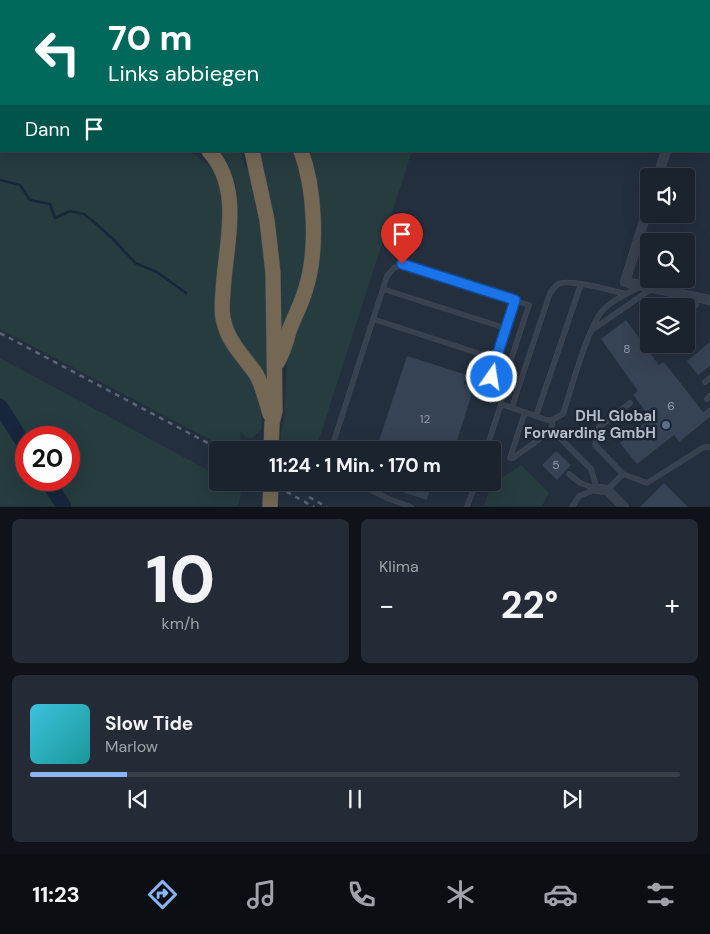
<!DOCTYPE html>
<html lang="de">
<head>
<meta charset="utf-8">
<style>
	:root { --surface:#1b232e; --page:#242b36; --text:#f1f3f6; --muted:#a0a4aa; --line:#39404a; --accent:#8ab4f8 }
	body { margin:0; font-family:"DM Sans",sans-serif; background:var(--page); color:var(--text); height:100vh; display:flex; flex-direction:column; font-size:19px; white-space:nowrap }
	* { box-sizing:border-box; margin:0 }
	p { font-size:16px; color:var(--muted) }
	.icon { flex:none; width:28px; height:28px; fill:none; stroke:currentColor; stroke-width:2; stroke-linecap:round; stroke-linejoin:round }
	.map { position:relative; height:507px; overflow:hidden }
	.drawer { display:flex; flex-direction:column; gap:12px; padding:12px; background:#0f1319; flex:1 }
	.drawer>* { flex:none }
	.top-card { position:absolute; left:0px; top:0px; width:710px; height:152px; box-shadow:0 5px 20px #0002,0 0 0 1px var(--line); background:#00695c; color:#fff; overflow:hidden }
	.tools { position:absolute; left:640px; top:168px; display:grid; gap:10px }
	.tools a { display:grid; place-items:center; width:55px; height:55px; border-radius:5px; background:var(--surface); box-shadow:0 5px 20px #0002,0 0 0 1px var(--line); font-size:25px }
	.speed { position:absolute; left:15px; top:426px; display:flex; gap:10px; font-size:25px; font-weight:700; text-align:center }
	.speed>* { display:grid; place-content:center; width:65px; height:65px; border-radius:50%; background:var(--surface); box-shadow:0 5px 20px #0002,0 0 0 1px var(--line); line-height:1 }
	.speed .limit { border:8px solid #d22; background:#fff; color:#111 }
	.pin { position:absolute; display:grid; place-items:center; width:42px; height:42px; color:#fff; margin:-51px -21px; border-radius:50% 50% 50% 0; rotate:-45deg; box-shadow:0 0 5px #0007 }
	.pin .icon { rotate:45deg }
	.me { position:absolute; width:55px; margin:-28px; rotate:13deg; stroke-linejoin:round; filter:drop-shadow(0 0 4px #0008) }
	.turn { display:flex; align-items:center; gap:18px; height:105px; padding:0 25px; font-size:22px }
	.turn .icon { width:65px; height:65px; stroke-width:2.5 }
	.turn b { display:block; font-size:35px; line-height:42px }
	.then { display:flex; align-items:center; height:48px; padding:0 25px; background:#0003; gap:10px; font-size:19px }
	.big { font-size:38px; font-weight:700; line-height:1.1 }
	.drawer .card { flex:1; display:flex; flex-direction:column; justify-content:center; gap:8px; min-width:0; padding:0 18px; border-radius:8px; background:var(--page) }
	.drawer .dial { align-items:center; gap:0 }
	.dial b { font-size:65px; line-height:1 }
	.song { display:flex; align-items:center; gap:15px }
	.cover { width:60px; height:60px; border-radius:8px; background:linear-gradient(135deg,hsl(190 70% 55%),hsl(180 70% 35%)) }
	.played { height:5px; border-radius:2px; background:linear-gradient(90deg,var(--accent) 15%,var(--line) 15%) }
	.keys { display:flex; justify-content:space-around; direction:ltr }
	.heat { display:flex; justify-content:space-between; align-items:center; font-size:28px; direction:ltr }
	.drawer .tiles { flex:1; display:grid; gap:12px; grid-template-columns:1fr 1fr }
	.card:last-child { grid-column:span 2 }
	.trip { position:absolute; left:209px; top:441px; width:292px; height:50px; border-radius:5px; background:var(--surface); box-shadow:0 5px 20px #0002,0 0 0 1px var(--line); font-weight:700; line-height:50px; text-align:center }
	.menu { display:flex; height:80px; justify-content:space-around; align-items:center; background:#0b0e12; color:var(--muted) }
	.menu .icon { width:35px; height:35px }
	.menu .current { color:var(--accent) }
	.menu b { font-size:22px; color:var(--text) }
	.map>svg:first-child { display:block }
</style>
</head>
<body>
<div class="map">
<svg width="710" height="507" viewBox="0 0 710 507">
	<rect width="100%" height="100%" fill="#242f3e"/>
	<!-- green -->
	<path fill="#263c3f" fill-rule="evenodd" d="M73 0H367V1H72Z
		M0 90H1V151H187L197 156 209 166 217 177 225 199 216 291 261 403 262 429 252 438 245 437 241 431 238 450H230L0 329Z
		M217 151H241L246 168 250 169 257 197 268 284 269 380H265L238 344 227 317 234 240 236 185 224 156Z
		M260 151H292L301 177 306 200 307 270 282 334V282L272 207Z
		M309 151H412L319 439 313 450H281V434L284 416 287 364 290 342 300 315 315 288 321 224 316 181Z
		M0 358 217 475 218 482 232 483 240 487 241 493 238 506H0ZM26 438H69V480H26Z
		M521 465 549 493 542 506H484L491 485Z"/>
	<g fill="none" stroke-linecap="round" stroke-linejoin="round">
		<!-- stream -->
		<path stroke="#17263c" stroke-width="2.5" d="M0 180 20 185 30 200 50 204 55 218 70 211 84 214 93 221 114 240 135 263 157 272 186 293"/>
		<!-- river -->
		<path stroke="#17263c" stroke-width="15" d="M537 0 549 1
			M709 18H710
			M0 406 26 447
			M47 480 64 507"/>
	</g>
	<!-- building -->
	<path fill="#364354" d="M626 320 659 365 664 362 703 412 710 407V417L679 442 674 435 637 464 620 443 651 418 633 395 638 391 601 339Z
		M710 342V366L698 375 687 361Z
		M407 356 467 375 464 384 474 387 454 450H376Z
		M556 451 571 465 557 480 542 465Z
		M378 482H432L427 500 378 484Z
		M664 483 688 507H640Z"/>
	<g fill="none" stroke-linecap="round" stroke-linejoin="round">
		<!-- lane casing -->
		<g stroke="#414a57" stroke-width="5.5">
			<path id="lane" d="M383 289 505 328
				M686 312 696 305 697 298
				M373 319 496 359
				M686 323 689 327 686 333
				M592 330 651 289
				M649 331 646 338 649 342
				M650 344C656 352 665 349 673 344
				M705 382 710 378
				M500 393C493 384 492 378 493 368L515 300
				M707 399 710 396
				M501 404 547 420H552L563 414C571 390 588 325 604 309 614 299 628 293 640 287
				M512 407 550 293C553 290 555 286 558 284 570 278 612 291 626 294
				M525 412 510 458H513L552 430
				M536 416 581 284
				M552 420V430L591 469 597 489
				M331 450 387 276 394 268 401 264 529 305 500 393 501 404 486 450
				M569 474 580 483 597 489
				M623 474 595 445 599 427 630 403
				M355 482 389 499 411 507
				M607 490 623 474 647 483 704 447H710
				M467 507 476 482
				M572 507 579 496 597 489"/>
		</g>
		<!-- street casing -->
		<g stroke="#414a57" stroke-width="10">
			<path id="street" d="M709 148H710
				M658 176 666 151
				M649 205 625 282 710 300
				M597 489 607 490 624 507"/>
		</g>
		<!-- primary casing -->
		<g stroke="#414a57" stroke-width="15">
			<path id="primary" d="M371 0V1
				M67 1 68 0
				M397 1 398 0
				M0 74 1 73"/>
		</g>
		<!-- highway casing -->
		<g stroke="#434c59" stroke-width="16">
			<path id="highway" d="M195 0 196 1
				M0 83H1
				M209 151C244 190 225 246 223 292 222 302 221 313 224 322 228 342 245 358 256 374 263 386 266 401 270 414
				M252 151 267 220 273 273 275 411 272 423 271 450
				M277 363C283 353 286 343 289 331 294 317 302 303 306 288 318 249 315 189 301 151"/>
		</g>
		<!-- lane -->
		<use href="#lane" stroke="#38414e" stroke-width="4.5"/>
		<!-- street -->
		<use href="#street" stroke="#38414e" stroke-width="9"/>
		<!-- primary -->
		<use href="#primary" stroke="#56606e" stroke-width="14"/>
		<!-- highway -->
		<use href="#highway" stroke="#746855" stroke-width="15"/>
		<!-- rail -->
		<path stroke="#5a6575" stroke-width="2.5" stroke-dasharray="5 5" stroke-linecap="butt" d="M0 333 221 450
			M269 482 314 507
			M309 497 327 507"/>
		<!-- highway-bridge casing -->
		<g stroke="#434c59" stroke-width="16" stroke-linecap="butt">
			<path id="highway-bridge" d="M270 507 271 482"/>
		</g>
		<!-- highway-bridge -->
		<use href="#highway-bridge" stroke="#746855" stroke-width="15"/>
	</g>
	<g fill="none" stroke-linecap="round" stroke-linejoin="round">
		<!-- route casing -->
		<g stroke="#114b97" stroke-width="12">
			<path id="route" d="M402 264 515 300 493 368 492 377"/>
		</g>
		<!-- route -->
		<use href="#route" stroke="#1a73e8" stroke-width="9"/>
	</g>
	<!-- markers -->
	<circle fill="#5c6f8a" stroke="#1d2633" stroke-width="2" cx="666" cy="425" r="5"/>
	<g text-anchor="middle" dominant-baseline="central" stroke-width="5" stroke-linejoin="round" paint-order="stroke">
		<!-- number labels -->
		<g font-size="12" fill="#929caa">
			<text x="627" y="349">8</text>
			<text x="671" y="406">6</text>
			<text x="425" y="419">12</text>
			<text x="556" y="465">5</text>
		</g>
		<!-- poi labels -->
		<g font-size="15" font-weight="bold" fill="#b4bcc9" stroke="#1d2633" text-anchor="end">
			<text x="656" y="416">DHL Global<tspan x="656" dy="17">Forwarding GmbH</tspan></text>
		</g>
	</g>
</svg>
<div class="tools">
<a><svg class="icon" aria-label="sound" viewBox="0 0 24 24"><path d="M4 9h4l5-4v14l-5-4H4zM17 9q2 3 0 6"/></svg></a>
<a><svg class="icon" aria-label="search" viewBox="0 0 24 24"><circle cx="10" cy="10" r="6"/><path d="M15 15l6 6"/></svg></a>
<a><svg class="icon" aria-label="layers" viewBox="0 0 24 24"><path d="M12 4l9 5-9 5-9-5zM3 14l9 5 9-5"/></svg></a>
</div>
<div class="speed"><div class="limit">20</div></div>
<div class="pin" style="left:402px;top:264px;background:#d93025"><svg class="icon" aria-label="arrive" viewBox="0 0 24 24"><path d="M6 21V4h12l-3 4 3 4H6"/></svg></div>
<svg class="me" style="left:492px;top:377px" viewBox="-20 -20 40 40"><circle r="17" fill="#1a73e8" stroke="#fff" stroke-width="3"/><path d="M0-11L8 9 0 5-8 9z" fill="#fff"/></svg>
<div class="trip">11:24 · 1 Min. · 170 m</div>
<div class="top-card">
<div class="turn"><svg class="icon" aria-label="left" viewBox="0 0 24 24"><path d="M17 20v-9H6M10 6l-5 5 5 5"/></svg><div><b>70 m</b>Links abbiegen</div></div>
<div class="then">Dann<svg class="icon" aria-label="arrive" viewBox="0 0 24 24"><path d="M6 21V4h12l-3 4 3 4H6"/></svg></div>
</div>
</div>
<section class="drawer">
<div class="tiles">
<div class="card dial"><b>10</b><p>km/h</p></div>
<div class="card"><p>Klima</p>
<div class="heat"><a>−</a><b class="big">22°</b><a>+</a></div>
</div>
<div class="card">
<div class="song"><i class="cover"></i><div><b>Slow Tide</b><p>Marlow</p></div></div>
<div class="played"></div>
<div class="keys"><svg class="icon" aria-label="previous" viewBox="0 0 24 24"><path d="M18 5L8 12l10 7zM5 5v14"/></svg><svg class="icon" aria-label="pause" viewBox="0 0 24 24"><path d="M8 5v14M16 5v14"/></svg><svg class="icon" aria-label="next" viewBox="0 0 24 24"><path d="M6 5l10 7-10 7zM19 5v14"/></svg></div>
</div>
</div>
</section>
<nav class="menu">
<b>11:23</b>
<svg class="icon current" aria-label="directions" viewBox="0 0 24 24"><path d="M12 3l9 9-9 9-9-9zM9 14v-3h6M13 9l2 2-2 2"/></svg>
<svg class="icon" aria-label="music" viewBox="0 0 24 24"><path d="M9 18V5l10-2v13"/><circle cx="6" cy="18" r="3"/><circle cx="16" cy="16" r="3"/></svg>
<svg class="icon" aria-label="phone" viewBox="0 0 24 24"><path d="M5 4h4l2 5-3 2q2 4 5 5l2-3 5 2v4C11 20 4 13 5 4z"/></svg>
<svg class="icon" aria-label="climate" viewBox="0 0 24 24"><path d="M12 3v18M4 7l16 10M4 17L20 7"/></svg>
<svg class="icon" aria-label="car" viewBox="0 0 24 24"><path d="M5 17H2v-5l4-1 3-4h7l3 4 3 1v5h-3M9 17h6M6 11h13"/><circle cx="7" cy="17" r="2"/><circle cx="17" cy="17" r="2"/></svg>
<svg class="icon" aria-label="filters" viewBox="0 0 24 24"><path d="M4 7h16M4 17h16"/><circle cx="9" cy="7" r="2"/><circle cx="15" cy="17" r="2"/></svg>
</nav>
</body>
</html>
